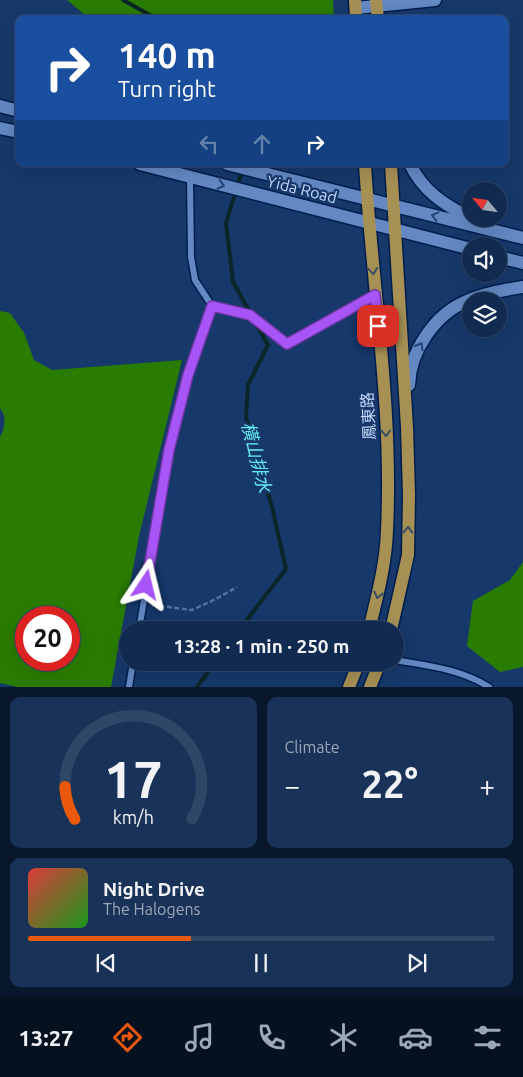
<!DOCTYPE html>
<html lang="en">
<head>
<meta charset="utf-8">
<style>
	:root { --surface:#102a50; --page:#193257; --text:#f1f3f6; --muted:#9ca7b7; --line:#304667; --accent:#ea580c }
	body { margin:0; font-family:Ubuntu,"Noto Sans TC",sans-serif; background:var(--page); color:var(--text); height:100vh; display:flex; flex-direction:column; font-size:19px; white-space:nowrap }
	* { box-sizing:border-box; margin:0 }
	p { font-size:16px; color:var(--muted) }
	.icon { flex:none; width:28px; height:28px; fill:none; stroke:currentColor; stroke-width:2; stroke-linecap:round; stroke-linejoin:round }
	.map { position:relative; height:687px; overflow:hidden }
	.panel { display:flex; flex-direction:column; gap:10px; padding:10px; background:#09172c; flex:1 }
	.panel>* { flex:none }
	.guide { position:absolute; left:15px; top:15px; width:494px; height:152px; border-radius:10px; box-shadow:0 5px 20px #0002,0 0 0 1px var(--line); background:#1a4fa0; color:#fff; overflow:hidden }
	.needle { width:32px; rotate:299deg }
	.tools { position:absolute; left:462px; top:182px; display:grid; gap:10px }
	.tools a { display:grid; place-items:center; width:45px; height:45px; border-radius:50%; background:var(--surface); box-shadow:0 5px 20px #0002,0 0 0 1px var(--line); font-size:25px }
	.speed { position:absolute; left:15px; top:606px; display:flex; gap:10px; font-size:25px; font-weight:700; text-align:center }
	.speed>* { display:grid; place-content:center; width:65px; height:65px; border-radius:50%; background:var(--surface); box-shadow:0 5px 20px #0002,0 0 0 1px var(--line); line-height:1 }
	.speed .limit { border:8px solid #d22; background:#fff; color:#111 }
	.pin { position:absolute; display:grid; place-items:center; width:42px; height:42px; color:#fff; margin:-21px; border-radius:10px; box-shadow:0 2px 8px #0006 }
	.me { position:absolute; width:55px; margin:-28px; rotate:10deg; stroke-linejoin:round; filter:drop-shadow(0 0 4px #0008) }
	.turn { display:flex; align-items:center; gap:18px; height:105px; padding:0 20px; font-size:22px }
	.turn .icon { width:65px; height:65px; stroke-width:2.5 }
	.turn b { display:block; font-size:35px; line-height:42px }
	.lanes { display:flex; align-items:center; height:48px; padding:0 20px; background:#0003; justify-content:center; gap:25px; direction:ltr }
	.lanes .off { opacity:.35 }
	.big { font-size:38px; font-weight:700; line-height:1.1 }
	.panel .tile { flex:1; display:flex; flex-direction:column; justify-content:center; gap:8px; min-width:0; padding:0 18px; border-radius:10px; background:var(--page) }
	.panel .dial { align-items:center; gap:0 }
	.dial svg { height:130px; overflow:visible; fill:none; stroke:var(--line); stroke-width:7; stroke-linecap:round; text-anchor:middle }
	.dial text { fill:var(--text); stroke:none }
	.song { display:flex; align-items:center; gap:15px }
	.cover { width:60px; height:60px; border-radius:8px; background:linear-gradient(135deg,hsl(0 70% 55%),hsl(120 70% 35%)) }
	.played { height:5px; border-radius:2px; background:linear-gradient(90deg,var(--accent) 35%,var(--line) 35%) }
	.keys { display:flex; justify-content:space-around; direction:ltr }
	.heat { display:flex; justify-content:space-between; align-items:center; font-size:28px; direction:ltr }
	.panel .tiles { flex:1; display:grid; gap:10px; grid-template-columns:1fr 1fr }
	.tile:last-child { grid-column:span 2 }
	.trip { position:absolute; left:119px; top:621px; width:285px; height:50px; border-radius:25px; background:var(--surface); box-shadow:0 5px 20px #0002,0 0 0 1px var(--line); font-weight:700; line-height:50px; text-align:center }
	.tab-bar { display:flex; height:80px; justify-content:space-around; align-items:center; background:#061120; color:var(--muted) }
	.tab-bar .icon { width:35px; height:35px }
	.tab-bar .selected { color:var(--accent) }
	.tab-bar b { font-size:22px; color:var(--text) }
	.map>svg:first-child { display:block }
</style>
</head>
<body>
<div class="map">
<svg width="523" height="687" viewBox="0 0 523 687">
	<rect width="100%" height="100%" fill="#16386b"/>
	<!-- forest -->
	<path fill="#2a7c00" fill-rule="evenodd" d="M67 0H333L334 19H90Z
		M0 311 10 313 24 333 34 360 52 370 182 360 139 536 111 687H18L0 683V437C5 428 7 417 0 408ZM26 618H69V660H26Z
		M523 562V667L500 672 467 646 473 601 510 580Z"/>
	<g fill="none" stroke-linecap="round" stroke-linejoin="round">
		<!-- stream -->
		<path stroke="#0b2628" stroke-width="4" d="M123 0 157 19
			M239 630 286 569 272 507 246 417 248 385 268 345 233 282 226 223 242 171
			M197 687 215 662"/>
		<!-- lane casing -->
		<g stroke="#001d4e" stroke-width="9">
			<path id="lane" d="M190 177 191 257 195 280 212 306 250 315 287 344 375 295
				M139 630 169 450 189 375 212 306
				M395 660C429 666 460 669 489 687
				M129 687 133 662"/>
		</g>
		<!-- street casing -->
		<g stroke="#001d4e" stroke-width="15">
			<path id="street" d="M356 8 435 0"/>
		</g>
		<!-- secondary casing -->
		<g stroke="#001d4e" stroke-width="15">
			<path id="secondary" d="M0 106 19 111
				M0 128 19 132
				M140 164 471 249
				M227 164 523 238
				M410 164C423 191 444 205 471 218
				M499 257 523 263
				M409 385C410 351 435 314 467 301 485 293 504 290 523 287"/>
		</g>
		<!-- primary casing -->
		<g stroke="#001d4e" stroke-width="15">
			<path id="primary" d="M355 0 356 19
				M376 0 378 19
				M365 164C372 285 393 407 387 530 386 564 377 597 369 630
				M391 164 407 427 409 495 408 555 391 630
				M349 687 359 662
				M370 687 380 662"/>
		</g>
		<!-- path -->
		<path stroke="#55729e" stroke-width="2.5" stroke-dasharray="5 2.5" stroke-linecap="butt" d="M152 605 192 610 216 599 237 587"/>
		<!-- lane -->
		<use href="#lane" stroke="#6388c2" stroke-width="6"/>
		<!-- street -->
		<use href="#street" stroke="#6388c2" stroke-width="12"/>
		<!-- secondary -->
		<use href="#secondary" stroke="#6388c2" stroke-width="12"/>
		<!-- primary -->
		<use href="#primary" stroke="#a69054" stroke-width="12"/>
	</g>
	<!-- one-way arrows -->
	<defs><path id="oneway-chevron" d="M-2-3.5L2.5 0L-2 3.5" fill="none" stroke-width="1.6" stroke-linecap="round" stroke-linejoin="round" transform="scale(1.25)"/></defs>
	<g stroke="#224478">
		<use href="#oneway-chevron" transform="translate(221 185) rotate(14)"/>
		<use href="#oneway-chevron" transform="translate(435 216) rotate(-166)"/>
		<use href="#oneway-chevron" transform="translate(420 346) rotate(-60)"/>
	</g>
	<g stroke="#3a4e65">
		<use href="#oneway-chevron" transform="translate(373 271) rotate(85)"/>
		<use href="#oneway-chevron" transform="translate(386 433) rotate(87)"/>
		<use href="#oneway-chevron" transform="translate(408 530) rotate(-89)"/>
		<use href="#oneway-chevron" transform="translate(378 595) rotate(104)"/>
	</g>
	<g fill="none" stroke-linecap="round" stroke-linejoin="round">
		<!-- route casing -->
		<g stroke="#6d37a1" stroke-width="12">
			<path id="route" d="M146 585 169 450 188 375 212 306 250 315 287 344 375 295 378 326"/>
		</g>
		<!-- route -->
		<use href="#route" stroke="#a855f7" stroke-width="9"/>
	</g>
	<g text-anchor="middle" dominant-baseline="central" stroke-width="4.5" stroke-linejoin="round" paint-order="stroke">
		<!-- street labels -->
		<g font-size="16" fill="#c4d9f8" stroke="#16386b">
			<text transform="translate(302 189) rotate(14)">Yida Road</text>
			<text transform="translate(368 416) rotate(-93)">鳳東路</text>
		</g>
		<!-- water labels -->
		<g font-size="18" font-style="italic" fill="#63e8ee" stroke="#16386b">
			<text transform="translate(257 457) rotate(76)">橫山排水</text>
		</g>
	</g>
</svg>
<div class="tools">
<a><svg class="needle" viewBox="-14 -14 28 28"><path d="M0-13l5 13h-10z" fill="#e53935"/><path d="M0 13l5-13h-10z" fill="#9ca7b7"/></svg></a>
<a><svg class="icon" aria-label="sound" viewBox="0 0 24 24"><path d="M4 9h4l5-4v14l-5-4H4zM17 9q2 3 0 6"/></svg></a>
<a><svg class="icon" aria-label="layers" viewBox="0 0 24 24"><path d="M12 4l9 5-9 5-9-5zM3 14l9 5 9-5"/></svg></a>
</div>
<div class="speed"><div class="limit">20</div></div>
<div class="pin" style="left:378px;top:326px;background:#d93025"><svg class="icon" aria-label="arrive" viewBox="0 0 24 24"><path d="M6 21V4h12l-3 4 3 4H6"/></svg></div>
<svg class="me" style="left:146px;top:585px" viewBox="-20 -20 40 40"><path d="M0-17L14 15 0 8-14 15z" fill="#a855f7" stroke="#fff" stroke-width="4"/></svg>
<div class="trip">13:28 · 1 min · 250 m</div>
<div class="guide">
<div class="turn"><svg class="icon" aria-label="right" viewBox="0 0 24 24"><path d="M7 20v-9h11M14 6l5 5-5 5"/></svg><div><b>140 m</b>Turn right</div></div>
<div class="lanes"><svg class="icon off" aria-label="left" viewBox="0 0 24 24"><path d="M17 20v-9H6M10 6l-5 5 5 5"/></svg><svg class="icon off" aria-label="ahead" viewBox="0 0 24 24"><path d="M12 20V5M6 11l6-6 6 6"/></svg><svg class="icon" aria-label="right" viewBox="0 0 24 24"><path d="M7 20v-9h11M14 6l5 5-5 5"/></svg></div>
</div>
</div>
<section class="panel">
<div class="tiles">
<div class="tile dial"><svg viewBox="0 0 100 80">
<path d="M14 69A42 42 0 1 1 86 69"/>
<path d="M14 69A42 42 0 0 1 8 49" stroke="#ea580c"/>
<text x="50" y="56" font-size="32" font-weight="700">17</text>
<text x="50" y="72" font-size="11">km/h</text>
</svg></div>
<div class="tile"><p>Climate</p>
<div class="heat"><a>−</a><b class="big">22°</b><a>+</a></div>
</div>
<div class="tile">
<div class="song"><i class="cover"></i><div><b>Night Drive</b><p>The Halogens</p></div></div>
<div class="played"></div>
<div class="keys"><svg class="icon" aria-label="previous" viewBox="0 0 24 24"><path d="M18 5L8 12l10 7zM5 5v14"/></svg><svg class="icon" aria-label="pause" viewBox="0 0 24 24"><path d="M8 5v14M16 5v14"/></svg><svg class="icon" aria-label="next" viewBox="0 0 24 24"><path d="M6 5l10 7-10 7zM19 5v14"/></svg></div>
</div>
</div>
</section>
<nav class="tab-bar">
<b>13:27</b>
<svg class="icon selected" aria-label="directions" viewBox="0 0 24 24"><path d="M12 3l9 9-9 9-9-9zM9 14v-3h6M13 9l2 2-2 2"/></svg>
<svg class="icon" aria-label="music" viewBox="0 0 24 24"><path d="M9 18V5l10-2v13"/><circle cx="6" cy="18" r="3"/><circle cx="16" cy="16" r="3"/></svg>
<svg class="icon" aria-label="phone" viewBox="0 0 24 24"><path d="M5 4h4l2 5-3 2q2 4 5 5l2-3 5 2v4C11 20 4 13 5 4z"/></svg>
<svg class="icon" aria-label="climate" viewBox="0 0 24 24"><path d="M12 3v18M4 7l16 10M4 17L20 7"/></svg>
<svg class="icon" aria-label="car" viewBox="0 0 24 24"><path d="M5 17H2v-5l4-1 3-4h7l3 4 3 1v5h-3M9 17h6M6 11h13"/><circle cx="7" cy="17" r="2"/><circle cx="17" cy="17" r="2"/></svg>
<svg class="icon" aria-label="filters" viewBox="0 0 24 24"><path d="M4 7h16M4 17h16"/><circle cx="9" cy="7" r="2"/><circle cx="15" cy="17" r="2"/></svg>
</nav>
</body>
</html>
